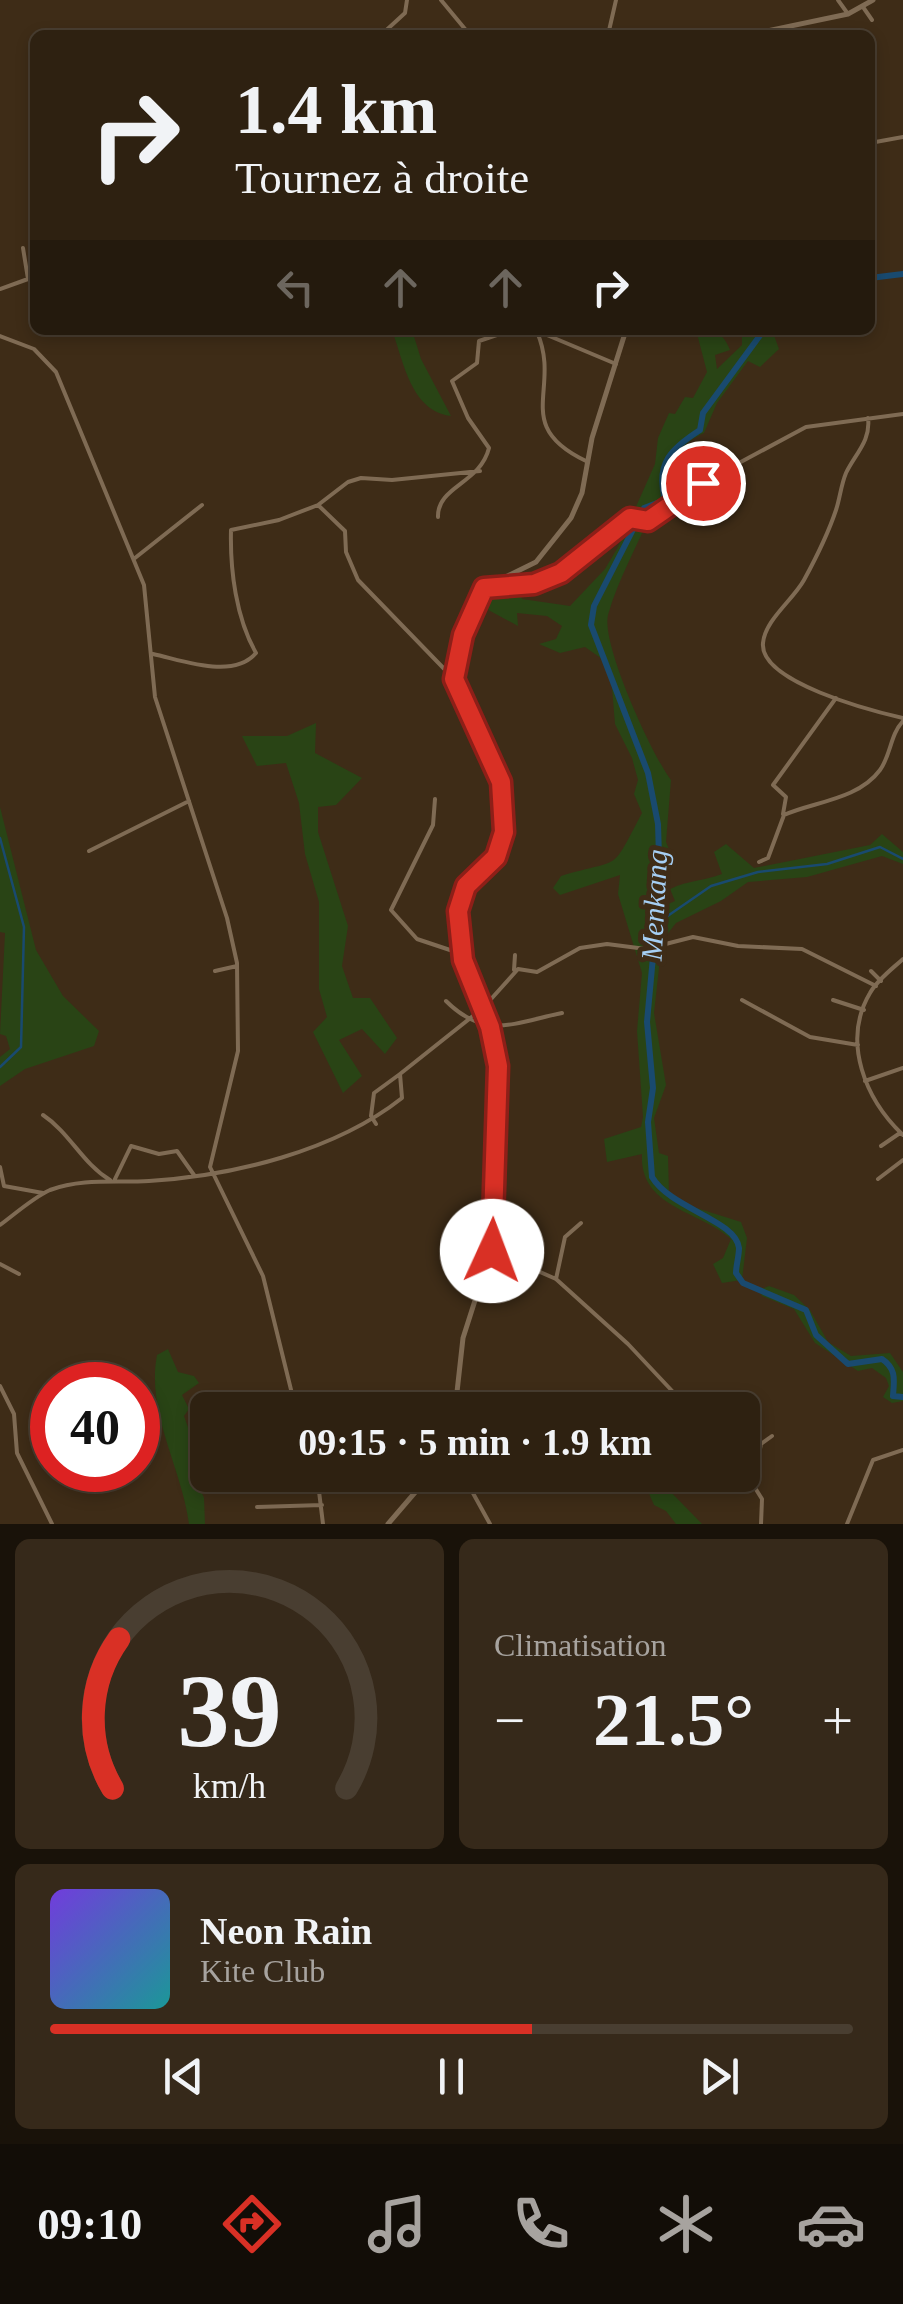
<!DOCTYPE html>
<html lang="fr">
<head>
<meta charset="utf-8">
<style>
	:root { --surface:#2e2111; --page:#36291a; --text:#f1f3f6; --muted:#a7a39f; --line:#493e31; --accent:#d93025 }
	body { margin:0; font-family:Georgia,serif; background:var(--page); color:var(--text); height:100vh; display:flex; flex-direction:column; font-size:38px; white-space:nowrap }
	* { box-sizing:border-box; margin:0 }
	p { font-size:32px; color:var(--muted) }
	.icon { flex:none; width:55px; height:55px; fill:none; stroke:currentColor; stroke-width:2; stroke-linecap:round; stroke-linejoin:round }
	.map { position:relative; height:1524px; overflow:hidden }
	.sheet { display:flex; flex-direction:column; gap:15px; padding:15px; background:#191209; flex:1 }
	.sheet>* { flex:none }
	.banner { position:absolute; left:30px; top:30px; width:845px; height:305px; border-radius:15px; box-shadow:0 5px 15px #0003,0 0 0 2px var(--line); background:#2e2111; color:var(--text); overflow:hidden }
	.speed { position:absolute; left:30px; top:1362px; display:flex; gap:20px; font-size:50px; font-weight:700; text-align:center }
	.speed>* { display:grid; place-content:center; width:130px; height:130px; border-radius:50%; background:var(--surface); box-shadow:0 5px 15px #0003,0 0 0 2px var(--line); line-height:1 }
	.speed .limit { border:15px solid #d22; background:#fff; color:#111 }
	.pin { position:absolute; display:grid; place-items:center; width:85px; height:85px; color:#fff; margin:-42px; border:5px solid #fff; border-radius:50%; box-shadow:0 2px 10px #0007 }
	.me { position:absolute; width:110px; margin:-55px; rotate:2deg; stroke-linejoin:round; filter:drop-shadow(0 0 8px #0008) }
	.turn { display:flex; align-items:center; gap:35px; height:210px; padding:0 40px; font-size:45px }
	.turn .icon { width:130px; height:130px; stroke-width:2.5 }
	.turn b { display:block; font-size:70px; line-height:85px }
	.lanes { display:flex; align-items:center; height:95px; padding:0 40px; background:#0003; justify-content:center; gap:50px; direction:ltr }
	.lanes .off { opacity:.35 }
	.big { font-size:75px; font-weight:700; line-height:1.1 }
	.sheet .card { flex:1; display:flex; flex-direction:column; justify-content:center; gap:15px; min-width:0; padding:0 35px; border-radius:15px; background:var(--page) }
	.sheet .dial { align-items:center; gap:0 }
	.dial svg { height:260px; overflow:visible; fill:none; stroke:var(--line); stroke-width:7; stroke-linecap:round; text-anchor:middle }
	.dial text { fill:var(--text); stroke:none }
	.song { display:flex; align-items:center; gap:30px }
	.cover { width:120px; height:120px; border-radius:15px; background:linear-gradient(135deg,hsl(260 70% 55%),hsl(180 70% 35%)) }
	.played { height:10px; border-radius:5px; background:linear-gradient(90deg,var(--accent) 60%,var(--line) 60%) }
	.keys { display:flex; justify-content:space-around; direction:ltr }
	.heat { display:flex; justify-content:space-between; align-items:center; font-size:55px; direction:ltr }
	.sheet .tiles { flex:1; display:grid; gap:15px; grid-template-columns:1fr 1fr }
	.card:last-child { grid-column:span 2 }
	.trip { position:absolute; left:190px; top:1392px; width:570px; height:100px; border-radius:15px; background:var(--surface); box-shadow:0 5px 15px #0003,0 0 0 2px var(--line); font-weight:700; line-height:100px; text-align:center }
	.dock { display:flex; height:160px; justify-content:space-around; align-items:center; background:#120d07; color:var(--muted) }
	.dock .icon { width:70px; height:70px }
	.dock .selected { color:var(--accent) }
	.dock b { font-size:45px; color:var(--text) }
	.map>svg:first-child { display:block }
</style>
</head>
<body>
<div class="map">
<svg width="903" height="1524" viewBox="0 0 903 1524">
	<rect width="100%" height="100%" fill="#3e2c17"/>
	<!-- green -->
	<path fill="#294415" d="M392 330H412L421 359 451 416C411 411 404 363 392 330Z
		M696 330C715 330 723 332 730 350L715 355 717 369 742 345V337L733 330H772L779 349 760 367 748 361 717 403 704 433C680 444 676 456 668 481L687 495 676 510 653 508C639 543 618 579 608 615 601 644 652 755 671 780L666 842 673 859 655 888 659 908 675 901 670 889C689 880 704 881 722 874L714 852 726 844 754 868 870 845 882 834 903 852V864L882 856 807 877 748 882 721 901 676 923 662 941 654 1013 666 1085 654 1118 659 1153 668 1156 669 1193 687 1205 741 1222 747 1238 742 1280 722 1283 713 1264 723 1258 731 1239C701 1211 639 1208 642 1154L607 1162 604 1139 641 1127 643 1117 637 1031 642 973 618 894 620 875 560 895 553 888 561 876C624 857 609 875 642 813L634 794 638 780 632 758 615 724 611 676 605 661 585 647 560 653 539 644 556 639 562 626 547 616 517 613 518 626 481 606 480 597 498 590 521 593 522 599 570 606 605 569 618 547 655 464 658 438 669 413 675 414 685 397 693 398 707 372Z
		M316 723 315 753 362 778 336 805 318 807V832L348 926 342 966 353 998H370L397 1038 385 1054 362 1029 339 1040 362 1076 343 1093 313 1032 327 1017 319 989V902L305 854 299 803 286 763 257 766 242 736H287Z
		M0 807 36 950 63 996 99 1031 94 1046 25 1069 0 1086V1057L10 1049 6 1036 0 1034 5 933 0 932Z
		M769 1286 794 1295 810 1310 828 1342 851 1356 890 1353 903 1372V1401L892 1403 883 1397 889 1386 886 1378 872 1368 858 1371 815 1343 794 1309 762 1296 759 1290Z
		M168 1349 178 1372 194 1376 199 1383 182 1395 189 1409 184 1416 192 1439 188 1445 197 1464 193 1471 204 1498 205 1524H189C182 1468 146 1413 157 1355Z
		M641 1475H663L668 1489 702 1524H676L666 1511 654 1505Z"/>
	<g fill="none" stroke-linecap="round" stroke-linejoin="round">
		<!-- stream -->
		<path stroke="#194a6f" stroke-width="2.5" d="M0 838 24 927 21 1047 0 1067
			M656 924 711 886 758 872 827 864 880 847 903 859"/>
		<!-- river -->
		<path stroke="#194a6f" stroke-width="6" d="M870 278 903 274
			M764 330 703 413 700 430C672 448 655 463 665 500L644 508 594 606 591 625 648 773 658 824 659 857 651 902 656 924 647 1022 653 1088 648 1122 652 1177C671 1209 736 1220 739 1248 739 1256 736 1266 736 1273L743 1283 806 1310 816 1335 848 1364 882 1359C897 1369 894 1381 893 1396L903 1397"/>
		<!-- minor -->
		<path stroke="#7f6b54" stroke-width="4" d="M441 0 470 35
			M838 0 848 14
			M863 7 872 20
			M381 35 405 13 407 0
			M608 35 616 0
			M870 143 903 137
			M0 289 28 279 23 248
			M535 330 616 364
			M537 332C562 389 511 425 586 461
			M0 336 34 349 56 372 144 585 155 697 227 918 237 963 238 1051 210 1167 263 1276 296 1410
			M868 418C871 441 855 454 846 473 841 485 840 498 836 510 828 534 816 558 804 580 793 600 765 620 763 643 759 682 872 711 903 718
			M438 517C437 486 480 484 489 448L468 418 452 381 477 363 479 341 512 330
			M135 558 202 505
			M494 584C561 588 580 554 630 518L649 521 711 478 806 427 903 414
			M153 654C182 660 233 680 256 653 236 618 230 570 231 530L279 520 318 505
			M454 679 358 580 346 552 345 531 318 505 348 482 361 478 392 480 480 471
			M435 799 433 825 391 910 417 939 462 954
			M783 814 786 797 773 785 836 698
			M89 851 189 801
			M759 862 768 858 784 815C812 802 858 800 880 770 891 755 890 735 903 721
			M903 959C892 969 877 980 870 993 841 1042 866 1100 903 1135
			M514 970 515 955
			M215 971 237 966
			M871 971 881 981
			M742 1000 810 1037 858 1045
			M833 1000 864 1010
			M446 1001C485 1040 514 1023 562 1013
			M865 1081 903 1068
			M43 1115C70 1133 82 1163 110 1180
			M376 1124 371 1116 374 1093 400 1074
			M881 1146 900 1133
			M0 1167 4 1186 43 1193
			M115 1179 131 1146 159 1154 177 1151 194 1175
			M878 1179 903 1160
			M0 1225C15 1214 34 1197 50 1190 83 1178 116 1183 149 1181 233 1176 335 1151 402 1098L400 1074 483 1008 518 969 537 972 580 948 607 944 646 949 693 937 738 946 802 949 876 986
			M492 1251 556 1279 628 1344 690 1410
			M0 1264 19 1274
			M556 1279 565 1237 581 1223
			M0 1386 14 1414 17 1453 52 1524
			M742 1467 762 1499 761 1524
			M317 1475 323 1524
			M463 1475 490 1524
			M753 1482 761 1444 772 1436
			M257 1507 322 1505
			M847 1524 873 1460 903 1450"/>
		<!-- tertiary -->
		<path stroke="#7f6b54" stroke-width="5" d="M748 35 848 14 873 0
			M455 1410 463 1338 495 1238 500 1115 493 1037 465 968 458 911 466 886 495 857 504 832 501 782 454 679 463 635 485 587 536 562 571 518 582 493 592 438 626 330
			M388 1524 430 1475"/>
	</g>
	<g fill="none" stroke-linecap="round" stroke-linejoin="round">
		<!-- route casing -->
		<g stroke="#8d1f18" stroke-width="25">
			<path id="route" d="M492 1251 498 1066 490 1027 463 960 458 911 466 886 496 857 504 832 501 782 454 679 463 635 484 588 534 584 561 573 630 518 648 521 703 483"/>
		</g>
		<!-- route -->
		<use href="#route" stroke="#d93025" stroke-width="18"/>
	</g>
	<g text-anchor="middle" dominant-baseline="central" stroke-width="10" stroke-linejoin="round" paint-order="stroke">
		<!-- water labels -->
		<g font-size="30" font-style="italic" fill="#a6cff4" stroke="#3e2c17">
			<text transform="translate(654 905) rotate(-87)">Menkang</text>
		</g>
	</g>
</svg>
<div class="speed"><div class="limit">40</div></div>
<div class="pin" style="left:703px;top:483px;background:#d93025"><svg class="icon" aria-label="arrive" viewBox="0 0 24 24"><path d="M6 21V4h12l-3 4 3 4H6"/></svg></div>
<svg class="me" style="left:492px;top:1251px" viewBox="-20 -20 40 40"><circle r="19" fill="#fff"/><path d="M0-13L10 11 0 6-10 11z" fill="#d93025"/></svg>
<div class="trip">09:15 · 5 min · 1.9 km</div>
<div class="banner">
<div class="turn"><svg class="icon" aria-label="right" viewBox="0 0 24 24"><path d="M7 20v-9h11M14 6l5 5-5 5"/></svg><div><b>1.4 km</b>Tournez à droite</div></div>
<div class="lanes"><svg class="icon off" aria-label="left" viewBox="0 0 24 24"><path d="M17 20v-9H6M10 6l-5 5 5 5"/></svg><svg class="icon off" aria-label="ahead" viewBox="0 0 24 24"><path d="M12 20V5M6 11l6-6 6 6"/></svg><svg class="icon off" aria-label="ahead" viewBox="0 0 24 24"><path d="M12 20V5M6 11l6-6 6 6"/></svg><svg class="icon" aria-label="right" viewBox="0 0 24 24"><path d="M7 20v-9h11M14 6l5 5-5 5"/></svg></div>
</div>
</div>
<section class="sheet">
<div class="tiles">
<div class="card dial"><svg viewBox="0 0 100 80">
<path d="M14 69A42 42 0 1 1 86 69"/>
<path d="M14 69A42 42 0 0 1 16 23" stroke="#d93025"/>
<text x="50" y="56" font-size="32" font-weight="700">39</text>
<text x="50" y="72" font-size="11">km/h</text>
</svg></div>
<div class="card"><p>Climatisation</p>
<div class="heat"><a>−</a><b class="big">21.5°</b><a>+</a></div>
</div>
<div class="card">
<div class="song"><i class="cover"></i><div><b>Neon Rain</b><p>Kite Club</p></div></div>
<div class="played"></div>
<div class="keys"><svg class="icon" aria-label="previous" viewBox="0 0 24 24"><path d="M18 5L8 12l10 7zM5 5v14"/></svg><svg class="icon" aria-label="pause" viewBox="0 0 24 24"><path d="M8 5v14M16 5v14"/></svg><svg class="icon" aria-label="next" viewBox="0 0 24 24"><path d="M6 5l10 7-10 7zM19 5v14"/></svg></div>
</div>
</div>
</section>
<nav class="dock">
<b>09:10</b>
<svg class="icon selected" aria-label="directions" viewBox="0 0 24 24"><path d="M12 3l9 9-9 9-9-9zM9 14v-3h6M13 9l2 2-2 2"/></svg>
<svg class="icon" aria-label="music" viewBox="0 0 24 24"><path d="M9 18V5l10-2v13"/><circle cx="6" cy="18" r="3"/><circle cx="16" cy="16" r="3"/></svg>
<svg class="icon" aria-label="phone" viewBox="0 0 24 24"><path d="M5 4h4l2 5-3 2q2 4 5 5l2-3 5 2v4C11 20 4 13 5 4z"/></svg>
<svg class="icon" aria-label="climate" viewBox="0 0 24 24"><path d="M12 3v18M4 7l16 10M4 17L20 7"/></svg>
<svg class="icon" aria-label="car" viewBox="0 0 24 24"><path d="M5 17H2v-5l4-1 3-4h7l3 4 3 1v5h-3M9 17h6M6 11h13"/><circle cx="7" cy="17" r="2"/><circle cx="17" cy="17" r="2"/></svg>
</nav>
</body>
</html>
